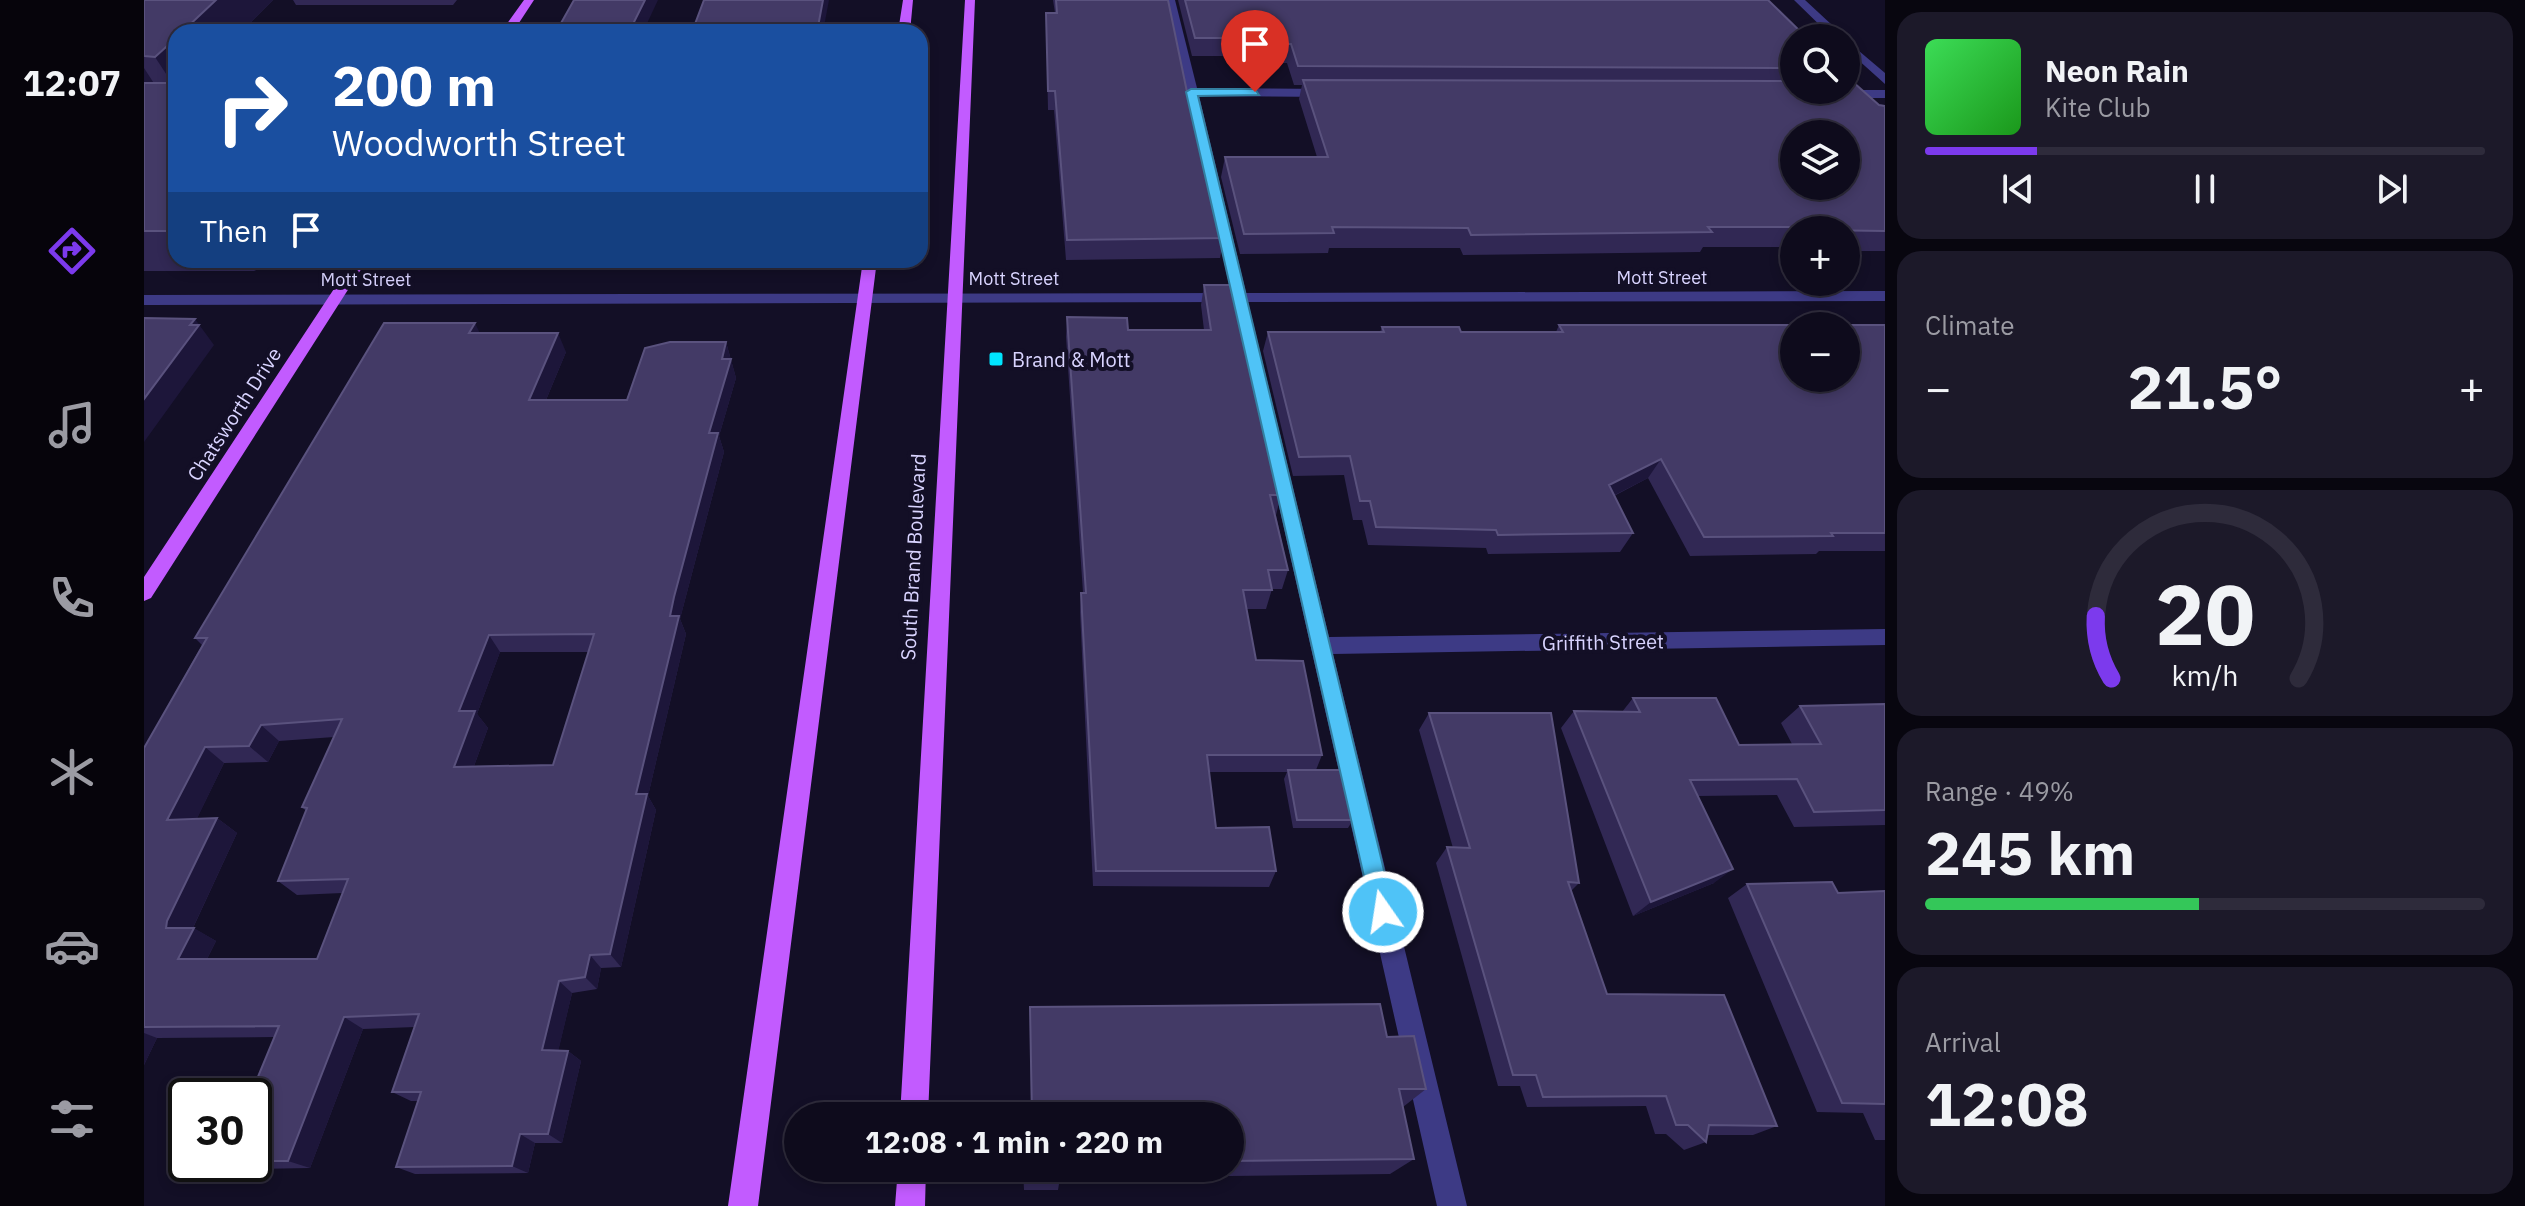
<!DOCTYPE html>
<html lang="en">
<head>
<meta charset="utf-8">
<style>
	:root { --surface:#0e0b1c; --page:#1c1929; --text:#f1f3f6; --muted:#9b9ba3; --line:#2e2b3b; --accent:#7c3aed }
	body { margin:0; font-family:"IBM Plex Sans",sans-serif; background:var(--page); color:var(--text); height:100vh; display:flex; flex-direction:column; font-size:30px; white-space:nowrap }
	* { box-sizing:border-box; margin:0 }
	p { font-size:26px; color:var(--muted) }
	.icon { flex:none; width:44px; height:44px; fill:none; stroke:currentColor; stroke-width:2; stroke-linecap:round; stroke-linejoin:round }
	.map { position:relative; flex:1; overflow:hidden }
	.panel { display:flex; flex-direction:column; gap:12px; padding:12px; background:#08060f; width:640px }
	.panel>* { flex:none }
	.banner { position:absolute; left:24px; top:24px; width:760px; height:244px; border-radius:24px; box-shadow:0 4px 12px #0003,0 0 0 2px var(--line); background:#1a4fa0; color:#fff; overflow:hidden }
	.tools { position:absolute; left:1636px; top:24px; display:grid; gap:16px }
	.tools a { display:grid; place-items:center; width:80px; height:80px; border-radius:50%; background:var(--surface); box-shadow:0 4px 12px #0003,0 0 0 2px var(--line); font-size:40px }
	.speed { position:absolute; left:24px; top:1078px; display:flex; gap:16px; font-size:40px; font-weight:700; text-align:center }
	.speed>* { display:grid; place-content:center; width:104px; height:104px; border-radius:50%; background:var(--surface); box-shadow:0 4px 12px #0003,0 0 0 2px var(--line); line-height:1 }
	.speed .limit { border:4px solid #111; border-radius:12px; background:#fff; color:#111 }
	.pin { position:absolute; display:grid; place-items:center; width:68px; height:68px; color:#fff; margin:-82px -34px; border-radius:50% 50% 50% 0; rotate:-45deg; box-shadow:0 0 8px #0007 }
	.pin .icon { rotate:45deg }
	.me { position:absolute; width:88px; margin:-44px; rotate:347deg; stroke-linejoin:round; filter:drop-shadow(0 0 6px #0008) }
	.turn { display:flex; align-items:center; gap:28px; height:168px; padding:0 32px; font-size:36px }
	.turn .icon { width:104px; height:104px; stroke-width:2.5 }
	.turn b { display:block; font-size:56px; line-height:68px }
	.then { display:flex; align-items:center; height:76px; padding:0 32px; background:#0003; gap:16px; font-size:30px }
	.big { font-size:60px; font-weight:700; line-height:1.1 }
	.panel .card { flex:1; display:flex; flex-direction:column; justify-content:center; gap:12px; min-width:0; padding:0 28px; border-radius:24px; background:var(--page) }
	.panel .dial { align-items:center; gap:0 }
	.dial svg { height:208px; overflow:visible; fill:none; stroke:var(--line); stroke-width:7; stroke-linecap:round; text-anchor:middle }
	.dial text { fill:var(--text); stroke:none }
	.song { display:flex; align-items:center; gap:24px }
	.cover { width:96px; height:96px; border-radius:12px; background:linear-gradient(135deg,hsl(130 70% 55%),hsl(120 70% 35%)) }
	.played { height:8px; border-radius:4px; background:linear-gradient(90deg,var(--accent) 20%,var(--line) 20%) }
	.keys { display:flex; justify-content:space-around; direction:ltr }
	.heat { display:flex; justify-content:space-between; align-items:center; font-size:44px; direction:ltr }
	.charge { height:12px; border-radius:6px; background:linear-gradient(90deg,#34c759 49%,var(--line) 0) }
	.trip { position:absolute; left:640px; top:1102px; width:460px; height:80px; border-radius:40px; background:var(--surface); box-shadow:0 4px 12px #0003,0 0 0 2px var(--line); font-weight:700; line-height:80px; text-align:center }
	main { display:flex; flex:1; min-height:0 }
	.tab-bar { display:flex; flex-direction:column; width:144px; justify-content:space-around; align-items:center; background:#06040b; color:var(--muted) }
	.tab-bar .icon { width:56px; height:56px }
	.tab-bar .current { color:var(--accent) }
	.tab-bar b { font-size:36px; color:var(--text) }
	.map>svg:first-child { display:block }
</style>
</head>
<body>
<main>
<nav class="tab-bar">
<b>12:07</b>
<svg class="icon current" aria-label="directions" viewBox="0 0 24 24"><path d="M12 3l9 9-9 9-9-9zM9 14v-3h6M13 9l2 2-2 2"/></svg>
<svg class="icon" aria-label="music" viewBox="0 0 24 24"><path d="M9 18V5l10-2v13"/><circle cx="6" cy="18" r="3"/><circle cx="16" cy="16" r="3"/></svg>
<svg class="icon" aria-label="phone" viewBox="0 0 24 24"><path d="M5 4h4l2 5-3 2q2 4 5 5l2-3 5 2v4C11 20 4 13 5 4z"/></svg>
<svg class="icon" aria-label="climate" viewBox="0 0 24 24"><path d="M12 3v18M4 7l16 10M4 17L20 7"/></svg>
<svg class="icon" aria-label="car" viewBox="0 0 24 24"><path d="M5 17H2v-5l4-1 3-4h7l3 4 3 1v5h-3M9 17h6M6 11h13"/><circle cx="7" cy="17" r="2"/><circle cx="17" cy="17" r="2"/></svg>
<svg class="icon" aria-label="filters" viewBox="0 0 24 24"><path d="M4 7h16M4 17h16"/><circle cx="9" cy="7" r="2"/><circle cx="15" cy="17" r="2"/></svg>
</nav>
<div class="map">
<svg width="1741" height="1206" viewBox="0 0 1741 1206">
	<rect width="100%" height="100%" fill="#130f26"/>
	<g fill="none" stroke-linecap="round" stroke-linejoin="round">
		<!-- minor -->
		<path fill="#3d3a85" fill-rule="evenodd" d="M1021 0H1031L1053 88 1183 89 1189 93 1183 97 1055 96 1102 293 1741 291V301L1104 302 1185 637 1741 629V645L1189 654 1323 1206H1293L1089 302 0 305V295L1087 293Z
			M1650 0H1661L1702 38H1689Z
			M180 24 365 26 371 29 367 32H158Z
			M1702 40 1741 73V84L1702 49Z
			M1741 90V98H1695L1689 94 1695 90Z"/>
		<!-- major -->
		<path fill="#c25bff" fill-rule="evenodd" d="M380 0H390L369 32H357Z
			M759 0H769L766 32H754Z
			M821 0H831L784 1116H756Z
			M209 260H223L7 598 0 601V577Z
			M719 260H733L614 1206H584Z
			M754 1168H782L781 1206H751Z"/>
	</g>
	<!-- wall -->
	<path fill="#312854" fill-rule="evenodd" d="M0 0H129L97 32H32V260H119L111 271H0Z
		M149 0H313L309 5H152Z
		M909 0H1024L1043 92 1080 238 1076 258 922 260 910 110H904L902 13H911Z
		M1034 0H1624L1650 38V90L1741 106V251H1702V230H1650V247H1559L1556 252 1319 255 1316 248H1185L1184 253 1096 254 1077 177 1081 157H1173L1155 99 1158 85H1150L1143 63H1100L1097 56H1048Z
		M292 260H390L388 264H294Z
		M466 260H604L603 264 469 268Z
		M1060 285 1137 495 1132 515 1144 570 1138 589H1128L1122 609H1102L1112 660 1178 755 1172 770 1209 820 1204 828H1149L1140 779 1143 772H1065L1072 828 1132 871 1125 887 949 886 936 612 937 593H939L922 337 923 317 984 330H1060L1057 305Z
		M1415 325H1741V551H1675L1672 554 1546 556 1504 478 1470 496 1489 533 1476 552 1344 554 1342 548 1224 545 1218 520H1209L1200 475 1149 476 1119 351 1124 332H1236L1238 327 1317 332H1412Z
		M336 333 422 352 402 400H483L582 342 592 378 575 436 580 452 537 615 536 619 542 634 504 796 512 810 477 967 457 968 453 989 428 993 414 1051H424L437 1061 418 1143H391L384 1173 271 1174 252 1167 274 1101H267L248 1092 271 1027 219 1029 166 1168 103 1169 87 1164H110V1096L130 1037 13 1038 0 1065V748L58 645 51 638ZM356 652H444L409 765 330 766 344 728 333 714ZM190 737 158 807 162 811 134 881 153 895 198 893 173 959H63L72 941 49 928 93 833 73 818H53L80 763 124 762 135 741Z
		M1489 698 1595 745 1648 744 1637 723 1656 706 1741 704V825L1650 827 1633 795 1554 796 1570 883 1489 916 1417 728 1430 711 1478 712Z
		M1285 713 1435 883 1427 891 1463 994 1633 1126 1609 1135H1564L1562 1142 1540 1150 1522 1134H1511L1502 1106 1383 1107 1376 1086H1354L1292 863 1303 847 1309 848 1275 730Z
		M1603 884 1694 893 1741 891V1140H1731L1719 1113 1673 1112 1584 898Z
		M886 1007 1243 1037 1282 1089 1259 1107 1270 1159 1246 1174 916 1178 914 1190H880L879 1168H1086V1116H887Z"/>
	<!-- shaded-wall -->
	<path fill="#1d163a" d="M72 0H129L97 32H38Z
		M501 0H514L499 32H485Z
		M679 0H685L679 32H673Z
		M32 38V89L11 57Z
		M0 68 24 105 0 109Z
		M104 260H119L111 271Z
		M51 319 70 345 0 442V399L46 325Z
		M331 323 340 342 325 333Z
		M414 333 422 352 394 419 385 400Z
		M582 342 592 378 575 436 580 452 537 615 536 619 542 634 504 796 512 810 477 967 466 954 492 794 530 597 565 433 578 359Z
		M1517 459 1504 478 1453 504 1465 485Z
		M345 635 356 652 333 714 344 728 324 782 310 767 315 711Z
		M117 725 135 741 124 762 105 746Z
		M61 747 80 763 45 835 23 820Z
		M73 818 93 833 46 934 50 928 72 941 57 971 34 959 22 928 23 921Z
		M1589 869 1570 883 1489 916 1507 902Z
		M446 955 457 968 453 989 441 977Z
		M415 981 428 993 412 1061 398 1050Z
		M200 1017 219 1029 166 1168 144 1161Z
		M0 1033 13 1038 0 1065Z
		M424 1051 437 1061 418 1143 404 1134Z
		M376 1134 391 1143 384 1173 368 1166Z"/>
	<!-- building -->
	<path fill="#433a66" stroke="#5a527e" stroke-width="2" fill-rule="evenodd" d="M0 0H72L38 32H32V38L11 57 0 56Z
		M430 0H501L485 32H412Z
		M560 0H679L673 32H548Z
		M912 0H1024L1043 92 1080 238 923 240 911 91H904L902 13H913Z
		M1041 0H1624L1663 38H1650V68L1154 66 1147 44H1103L1100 38H1051Z
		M1159 80 1650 81V90H1702V82H1709L1735 105 1741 106V231L1672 230 1669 227H1564L1568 232 1327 235 1324 228 1188 227 1190 233 1100 234 1081 157H1184ZM1650 134H1702V186H1650Z
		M0 83H32V231H0Z
		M1060 285H1090L1131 456 1137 495H1126L1144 570H1124L1128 590H1099L1112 660 1159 661 1178 755H1063L1072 828 1125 827 1132 871H952L937 593H942L923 317 983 318 984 330H1067Z
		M0 318 51 319 46 325H55L0 399Z
		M240 323H331L325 333H414L385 400H483L501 348 526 342H582L578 359H587L565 433H574L530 597 526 616H535L492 794H503L466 954 446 955 441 977 415 981 398 1050 424 1051 404 1134H376L368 1166 252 1167 277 1092H248L275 1014 200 1017 144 1161H110V1096H106L135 1026 0 1027V748L63 638H51ZM450 634 409 765 310 767 331 711H315L345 635ZM198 719 158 807 163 808 134 881 204 879 173 959H34L50 928H22L23 921 73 818 23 820 61 747 105 746 117 725Z
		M1415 325H1741V533H1687L1689 536 1560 537 1517 459 1465 485 1489 533 1354 535 1352 530 1232 527 1226 501H1216L1206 456 1155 457 1124 332H1240L1238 327H1315L1317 332H1419ZM1650 326H1702V378H1650Z
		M1489 698H1572L1595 745 1677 744 1656 706 1741 704V810L1670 812 1653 779 1546 780 1589 869 1507 902 1430 711 1496 712Z
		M1285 713H1407L1435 883 1424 882 1463 994 1580 995 1633 1126 1565 1125 1562 1142 1544 1125H1532L1522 1096 1399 1097 1392 1075H1369L1303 847 1326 848Z
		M1144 770H1198L1209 820H1153Z
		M1688 882 1694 893 1741 891V1104L1698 1103 1603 884Z
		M1236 1004 1243 1037 1270 1036 1282 1089H1255L1270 1159 1086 1161V1116H888L886 1007Z
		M880 1168H917V1176H880Z"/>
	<!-- route -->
	<path fill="#4fc3f7" stroke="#337fa1" stroke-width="2" d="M1111 89 1115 95 1054 96 1250 912 1247 920 1239 923 1231 920 1228 912 1042 92 1047 89Z"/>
	<!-- markers -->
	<rect fill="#00e5ff" stroke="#130f26" stroke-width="3" x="844" y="351" width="16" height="16" rx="4"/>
	<g text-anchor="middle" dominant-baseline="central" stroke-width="8" stroke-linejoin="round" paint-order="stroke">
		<!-- far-street labels -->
		<g font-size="18" fill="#d9d4ff" stroke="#130f26">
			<text x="1518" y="277">Mott Street</text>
			<text x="870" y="278">Mott Street</text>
			<text x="222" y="279">Mott Street</text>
		</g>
		<!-- poi labels -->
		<g font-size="20" fill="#d9d4ff" stroke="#130f26" text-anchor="start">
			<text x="868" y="359">Brand &amp; Mott</text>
		</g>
		<!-- street labels -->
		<g font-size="20" fill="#d9d4ff" stroke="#130f26">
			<text transform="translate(90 414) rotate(-57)">Chatsworth Drive</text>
			<text transform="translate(769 557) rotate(-87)">South Brand Boulevard</text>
			<text transform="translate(1459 642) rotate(-1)">Griffith Street</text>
		</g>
	</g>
</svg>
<div class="tools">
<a><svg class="icon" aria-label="search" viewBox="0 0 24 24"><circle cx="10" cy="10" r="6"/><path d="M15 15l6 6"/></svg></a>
<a><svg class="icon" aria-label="layers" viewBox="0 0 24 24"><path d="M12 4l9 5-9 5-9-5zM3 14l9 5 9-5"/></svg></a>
<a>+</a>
<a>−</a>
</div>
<div class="speed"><div class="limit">30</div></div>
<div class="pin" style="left:1111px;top:92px;background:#d93025"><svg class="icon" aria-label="arrive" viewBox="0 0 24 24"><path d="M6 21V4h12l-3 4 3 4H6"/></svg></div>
<svg class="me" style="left:1239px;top:912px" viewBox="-20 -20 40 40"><circle r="17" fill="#4fc3f7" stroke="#fff" stroke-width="3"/><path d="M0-11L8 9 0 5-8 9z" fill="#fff"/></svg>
<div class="trip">12:08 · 1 min · 220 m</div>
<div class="banner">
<div class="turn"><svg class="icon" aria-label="right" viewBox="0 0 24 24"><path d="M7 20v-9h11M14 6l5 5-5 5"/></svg><div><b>200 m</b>Woodworth Street</div></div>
<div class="then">Then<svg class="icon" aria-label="arrive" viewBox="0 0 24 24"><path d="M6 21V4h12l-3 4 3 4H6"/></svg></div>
</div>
</div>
<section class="panel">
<div class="card">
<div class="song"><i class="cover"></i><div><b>Neon Rain</b><p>Kite Club</p></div></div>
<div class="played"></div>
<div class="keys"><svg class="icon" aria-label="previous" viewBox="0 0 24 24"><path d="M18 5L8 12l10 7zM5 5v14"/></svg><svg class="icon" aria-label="pause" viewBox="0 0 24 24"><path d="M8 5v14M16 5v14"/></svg><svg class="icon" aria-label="next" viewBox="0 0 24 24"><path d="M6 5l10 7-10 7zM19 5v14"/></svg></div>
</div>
<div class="card"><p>Climate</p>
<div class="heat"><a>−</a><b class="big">21.5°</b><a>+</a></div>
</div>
<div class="card dial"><svg viewBox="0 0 100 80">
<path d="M14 69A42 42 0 1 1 86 69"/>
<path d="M14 69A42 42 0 0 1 8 45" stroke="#7c3aed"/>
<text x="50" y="56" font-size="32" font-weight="700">20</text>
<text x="50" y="72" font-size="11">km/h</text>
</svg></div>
<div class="card"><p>Range · 49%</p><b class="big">245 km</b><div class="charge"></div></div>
<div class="card"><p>Arrival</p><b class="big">12:08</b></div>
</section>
</main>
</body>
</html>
